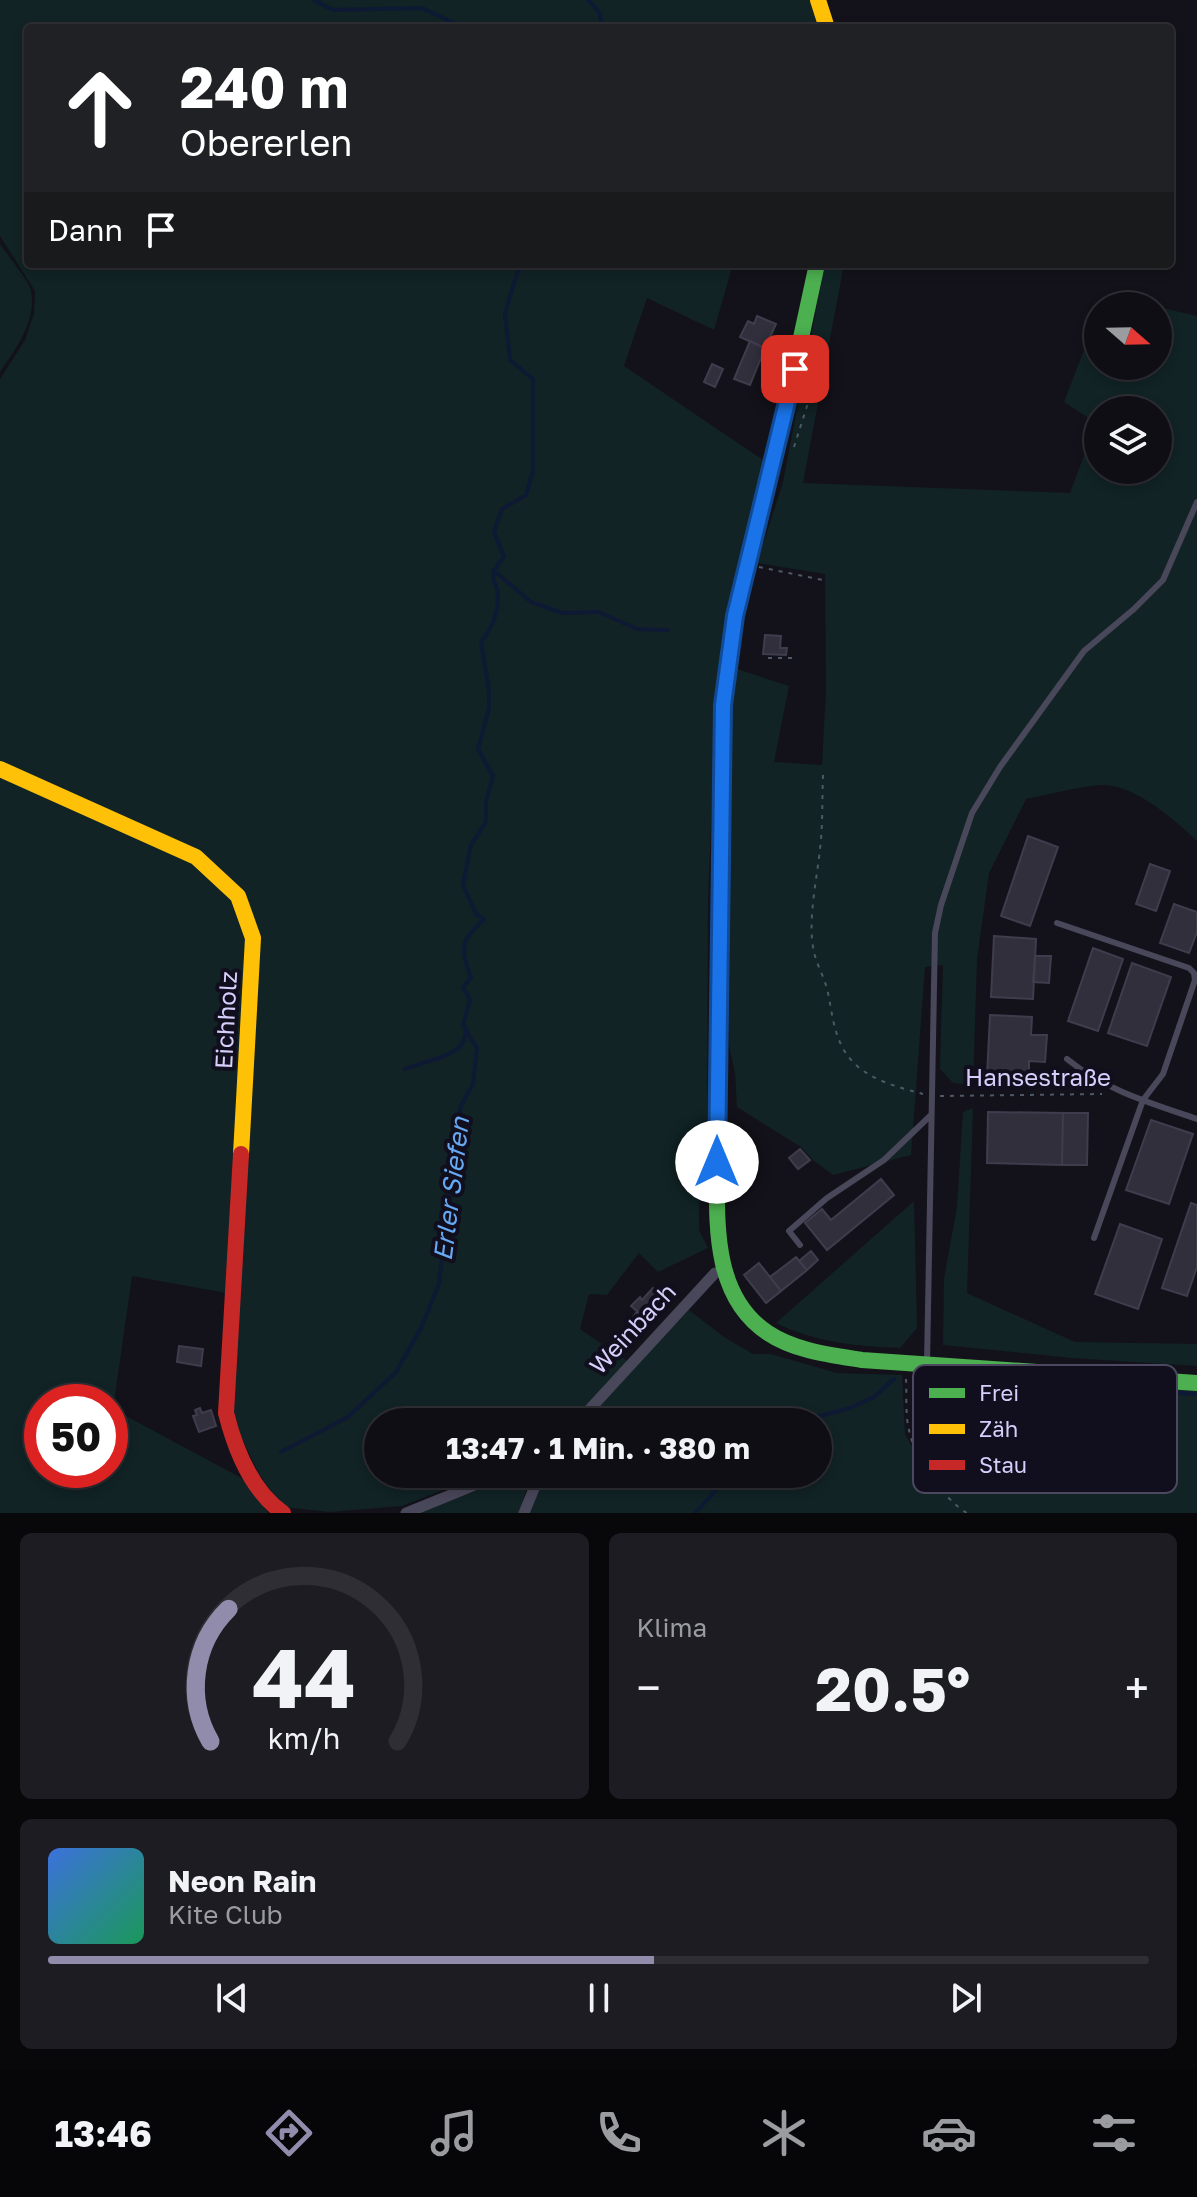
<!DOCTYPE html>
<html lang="de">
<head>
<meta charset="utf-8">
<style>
	:root { --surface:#0e0e14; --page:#1c1c22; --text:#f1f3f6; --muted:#9b9ca0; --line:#2e2e34; --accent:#928cac }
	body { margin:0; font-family:"Golos Text",sans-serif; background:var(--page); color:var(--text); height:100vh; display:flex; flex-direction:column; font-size:30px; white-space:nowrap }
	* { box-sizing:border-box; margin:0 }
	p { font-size:26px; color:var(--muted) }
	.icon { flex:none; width:44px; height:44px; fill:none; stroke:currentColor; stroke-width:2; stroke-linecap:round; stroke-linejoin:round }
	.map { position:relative; height:1513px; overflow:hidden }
	.side { display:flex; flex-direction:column; gap:20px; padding:20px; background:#08080b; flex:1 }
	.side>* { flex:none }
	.banner { position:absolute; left:24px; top:24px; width:1150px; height:244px; border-radius:8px; box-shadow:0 4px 12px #0003,0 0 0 2px var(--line); background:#202124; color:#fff; overflow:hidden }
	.needle { width:52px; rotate:110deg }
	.controls { position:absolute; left:1084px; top:292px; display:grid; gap:16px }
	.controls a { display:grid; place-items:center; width:88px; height:88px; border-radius:50%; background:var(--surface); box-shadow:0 4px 12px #0003,0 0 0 2px var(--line); font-size:40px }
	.speed { position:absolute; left:24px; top:1384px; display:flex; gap:16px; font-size:40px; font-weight:700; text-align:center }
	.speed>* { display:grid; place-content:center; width:104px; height:104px; border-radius:50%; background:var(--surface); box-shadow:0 4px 12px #0003,0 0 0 2px var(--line); line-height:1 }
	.speed .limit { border:12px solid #d22; background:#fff; color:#111 }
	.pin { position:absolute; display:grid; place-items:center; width:68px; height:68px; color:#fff; margin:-34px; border-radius:16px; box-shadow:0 4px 12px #0006 }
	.me { position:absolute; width:88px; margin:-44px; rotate:0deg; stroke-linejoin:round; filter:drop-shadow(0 0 6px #0008) }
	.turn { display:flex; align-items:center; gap:28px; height:168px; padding:0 24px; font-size:36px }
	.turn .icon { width:104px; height:104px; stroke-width:2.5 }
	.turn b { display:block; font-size:56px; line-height:68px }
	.then { display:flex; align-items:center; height:76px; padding:0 24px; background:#0003; gap:16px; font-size:30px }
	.big { font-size:60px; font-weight:700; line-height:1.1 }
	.side .tile { flex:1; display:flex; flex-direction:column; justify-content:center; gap:12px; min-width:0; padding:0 28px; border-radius:12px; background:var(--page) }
	.side .dial { align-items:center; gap:0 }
	.dial svg { height:208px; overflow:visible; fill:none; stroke:var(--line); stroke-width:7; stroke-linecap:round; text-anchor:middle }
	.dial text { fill:var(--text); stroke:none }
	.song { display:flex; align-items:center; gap:24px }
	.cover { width:96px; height:96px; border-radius:12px; background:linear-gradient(135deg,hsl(220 70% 55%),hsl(150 70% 35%)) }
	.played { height:8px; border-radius:4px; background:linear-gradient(90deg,var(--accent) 55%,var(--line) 55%) }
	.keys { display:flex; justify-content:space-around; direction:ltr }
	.heat { display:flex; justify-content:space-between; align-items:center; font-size:44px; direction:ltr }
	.side .tiles { flex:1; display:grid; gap:20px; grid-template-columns:1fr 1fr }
	.tile:last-child { grid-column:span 2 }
	.trip { position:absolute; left:364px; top:1408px; width:468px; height:80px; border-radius:40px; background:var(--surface); box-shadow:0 4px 12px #0003,0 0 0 2px var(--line); font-weight:700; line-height:80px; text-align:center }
	.menu { display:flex; height:128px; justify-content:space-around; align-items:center; background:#060608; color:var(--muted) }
	.menu .icon { width:56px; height:56px }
	.menu .selected { color:var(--accent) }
	.menu b { font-size:36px; color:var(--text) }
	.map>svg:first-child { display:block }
</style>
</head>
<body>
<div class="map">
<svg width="1197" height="1513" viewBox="0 0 1197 1513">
	<rect width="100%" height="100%" fill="#13121a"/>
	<!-- green -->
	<path fill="#112325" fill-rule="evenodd" d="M0 0H814L823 28H28V264H733L714 330 647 298 624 366 763 460 725 626 715 726 708 899 707 1149 699 1198V1230L708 1248 658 1272 639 1253 607 1295 589 1294 580 1329 630 1363 574 1422H378V1474H484L402 1506 330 1512 283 1507 260 1476 232 1418 255 937 218 872 0 767V379L25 340 34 314 35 291 0 236Z
		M0 244C7 255 29 280 31 291 37 321 15 350 0 372Z
		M825 264H844L803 483 1070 493 1089 442 1087 417 1064 402 1098 313V366H1158V307L1197 316V841C1175 820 1133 783 1101 785 1076 787 1051 794 1026 799L989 873 977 959 973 1085 953 1083 940 1069 943 965 925 967 911 1155 833 1175 814 1161 801 1147 737 1107 735 1073 729 1046 730 736 734 668 789 686 774 762 822 765 826 690 825 574 757 563 783 482ZM1098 410H1158V470H1098Z
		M0 772 194 860 235 898 251 939 232 1294 132 1276 113 1409 247 1481 268 1513H0ZM42 1402H110V1470H42Z
		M973 1108 967 1293 1075 1342 1197 1344V1366L1072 1358 943 1345 944 1278 957 1207 963 1112Z
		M914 1201 917 1328 900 1348C856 1346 817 1343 776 1323Z
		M689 1310 724 1337 753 1354H771L837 1373 902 1375 905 1434 930 1479 934 1477 913 1427 914 1373 1113 1382 1197 1388V1513H528L546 1474H818V1422H586L630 1369Z
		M522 1474 529 1481 519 1513H417Z"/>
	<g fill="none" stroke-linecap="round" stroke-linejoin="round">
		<!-- stream -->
		<path stroke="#0e1934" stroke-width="4" d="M314 0 333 10 422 8 464 28
			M588 0 600 13 601 24 607 28
			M493 570 531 602 563 613 599 612 637 629 668 630
			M405 1069C419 1063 454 1057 462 1044 465 1040 465 1035 466 1030
			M919 1378 1197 1394
			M798 1422 850 1408 874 1397 894 1379
			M281 1452 348 1417 396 1372 421 1328 439 1284 448 1210 459 1148 460 1108 473 1084 477 1048 463 1025 470 1000 463 987 471 978C460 946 460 943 484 919L476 914 463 885 471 845 486 822V802L493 776 478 749 489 708V690L481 642C491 630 497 615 498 599 499 577 483 582 504 557L494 532 502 509 526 495 533 471V379L510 360 505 313 520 264
			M695 1513 731 1474"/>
	</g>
	<!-- building -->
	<path fill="#312f3c" stroke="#403c4d" stroke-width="2" d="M757 316 776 324 765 348 740 337 748 321 754 324Z
		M750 341 765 348 750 385 734 379Z
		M712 364 723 369 715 387 704 382Z
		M765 635 781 636 780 648H787L786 655 763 654Z
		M1028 836 1058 847 1030 926 1001 916Z
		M1150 864 1170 871 1156 911 1136 904Z
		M1174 904 1197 912V932L1189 953 1160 943Z
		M994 936 1036 939 1033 999 991 997Z
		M1093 948 1123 959 1098 1031 1068 1021Z
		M1035 956H1051L1049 983 1033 982Z
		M1132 963 1171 977 1147 1046 1108 1033Z
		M990 1015 1032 1017 1031 1035H1047L1045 1062 1029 1061V1078L987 1076Z
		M988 1112 1063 1113 1062 1165 987 1163Z
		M1063 1113H1088L1087 1165H1062Z
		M1151 1120 1193 1134 1169 1204 1126 1190Z
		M800 1149 810 1160 798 1169 789 1158Z
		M881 1179 894 1195 827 1250 805 1223 822 1209 831 1220Z
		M1191 1203 1197 1205V1267L1187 1296 1162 1288Z
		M1120 1224 1162 1239 1138 1309 1095 1294Z
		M811 1251 818 1260 807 1270 799 1261Z
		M796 1257 807 1270 781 1291 770 1277Z
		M759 1263 781 1291 766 1303 744 1275Z
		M653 1288 666 1299 647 1320 631 1306 640 1297 642 1300Z
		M637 1312 647 1320 638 1330 629 1322Z
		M179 1346 203 1349 201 1366 177 1362Z
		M200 1408 202 1413 211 1410 216 1426 199 1432 193 1416 197 1415 195 1410Z"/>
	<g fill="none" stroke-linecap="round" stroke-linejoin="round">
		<!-- path -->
		<path stroke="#4d5964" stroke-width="2" stroke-dasharray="4 6" stroke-linecap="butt" d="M794 447 820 365
			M759 567 823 580
			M768 658H793
			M823 775C822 800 823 824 820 849 817 879 807 922 814 952 817 966 825 978 828 993 833 1017 834 1041 852 1061 869 1080 898 1087 923 1094
			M940 1096 1102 1094
			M906 1379C907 1395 905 1414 909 1430 913 1455 945 1501 967 1513"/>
		<!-- lane -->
		<path stroke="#49475a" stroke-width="6" d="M1057 923 1189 968 1194 973 1195 980 1163 1074 1143 1100 1094 1238
			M1067 1059C1105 1090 1150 1103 1197 1119
			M800 1245 789 1231 827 1198 884 1160 930 1116
			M927 1363 935 933 941 905 972 813 1000 767 1084 651 1134 609 1163 580 1197 502"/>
		<!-- street -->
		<path stroke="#49475a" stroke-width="11" d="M578 1422 715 1273 724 1271
			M406 1513 502 1474
			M524 1513 540 1474"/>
		<!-- fast -->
		<path stroke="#4caf50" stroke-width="16" d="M734 625 746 565 776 453 817 264
			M718 1065C718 1098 718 1131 717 1164 717 1222 712 1296 768 1333 795 1351 830 1355 862 1360L1197 1383"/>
		<!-- slow -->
		<path stroke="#ffc107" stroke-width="16" d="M818 0 827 28
			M0 769 196 857 238 896 253 938 241 1154"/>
		<!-- jam -->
		<path stroke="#c62828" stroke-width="16" d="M718 1065 721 749 728 657 734 625
			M241 1154 226 1413C235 1449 252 1491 283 1513"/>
	</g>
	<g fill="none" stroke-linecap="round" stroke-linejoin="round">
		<!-- route casing -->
		<g stroke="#114b97" stroke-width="20">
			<path id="route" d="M717 1162 723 705 735 616 795 369"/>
		</g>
		<!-- route -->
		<use href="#route" stroke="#1a73e8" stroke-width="14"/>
	</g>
	<g text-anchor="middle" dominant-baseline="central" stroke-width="8" stroke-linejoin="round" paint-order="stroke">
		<!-- street labels -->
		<g font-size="24" fill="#d6cefb" stroke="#110e1d">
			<text transform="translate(225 1020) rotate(-87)">Eichholz</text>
			<text x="1038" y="1076">Hansestraße</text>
			<text transform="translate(632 1328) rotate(-47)">Weinbach</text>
		</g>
		<!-- water labels -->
		<g font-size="26" font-style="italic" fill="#66a9f2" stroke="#110e1d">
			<text transform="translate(451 1189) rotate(-83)">Erler Siefen</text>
		</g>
	</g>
	<!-- legend -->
	<rect x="913" y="1365" width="264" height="128" rx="12" fill="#110e1d" stroke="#4c4860" stroke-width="2"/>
	<rect x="929" y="1388" width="36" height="10" fill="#4caf50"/>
	<rect x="929" y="1424" width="36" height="10" fill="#ffc107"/>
	<rect x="929" y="1460" width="36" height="10" fill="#c62828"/>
	<g font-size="22" fill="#d6cefb">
		<text x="979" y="1401">Frei</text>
		<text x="979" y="1437">Zäh</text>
		<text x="979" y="1473">Stau</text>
	</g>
</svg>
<div class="controls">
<a><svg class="needle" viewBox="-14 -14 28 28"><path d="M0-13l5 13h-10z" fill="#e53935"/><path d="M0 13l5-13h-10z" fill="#9b9ca0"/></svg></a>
<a><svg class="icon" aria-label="layers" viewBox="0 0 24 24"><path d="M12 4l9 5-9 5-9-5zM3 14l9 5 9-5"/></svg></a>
</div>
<div class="speed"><div class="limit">50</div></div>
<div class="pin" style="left:795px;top:369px;background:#d93025"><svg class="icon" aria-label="arrive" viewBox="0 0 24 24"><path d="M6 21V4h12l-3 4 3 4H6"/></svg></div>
<svg class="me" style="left:717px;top:1162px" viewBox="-20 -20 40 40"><circle r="19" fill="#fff"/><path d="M0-13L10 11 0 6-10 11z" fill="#1a73e8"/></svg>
<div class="trip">13:47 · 1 Min. · 380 m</div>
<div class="banner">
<div class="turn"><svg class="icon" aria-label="ahead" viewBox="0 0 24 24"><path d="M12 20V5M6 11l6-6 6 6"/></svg><div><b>240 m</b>Obererlen</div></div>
<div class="then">Dann<svg class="icon" aria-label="arrive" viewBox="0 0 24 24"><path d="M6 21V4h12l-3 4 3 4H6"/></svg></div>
</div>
</div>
<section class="side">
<div class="tiles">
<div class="tile dial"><svg viewBox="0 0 100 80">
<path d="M14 69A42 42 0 1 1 86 69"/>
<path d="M14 69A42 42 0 0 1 21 18" stroke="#928cac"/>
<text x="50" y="56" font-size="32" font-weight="700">44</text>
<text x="50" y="72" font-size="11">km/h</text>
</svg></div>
<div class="tile"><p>Klima</p>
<div class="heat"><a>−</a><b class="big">20.5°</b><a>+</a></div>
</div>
<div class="tile">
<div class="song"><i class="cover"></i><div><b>Neon Rain</b><p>Kite Club</p></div></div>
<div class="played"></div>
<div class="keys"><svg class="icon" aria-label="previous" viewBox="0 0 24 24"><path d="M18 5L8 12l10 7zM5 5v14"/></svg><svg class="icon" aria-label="pause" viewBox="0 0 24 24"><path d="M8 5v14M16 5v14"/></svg><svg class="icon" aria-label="next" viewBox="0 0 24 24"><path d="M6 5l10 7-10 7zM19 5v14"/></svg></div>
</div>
</div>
</section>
<nav class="menu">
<b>13:46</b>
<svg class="icon selected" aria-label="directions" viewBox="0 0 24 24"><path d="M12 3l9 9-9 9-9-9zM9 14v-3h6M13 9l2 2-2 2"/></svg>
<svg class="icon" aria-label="music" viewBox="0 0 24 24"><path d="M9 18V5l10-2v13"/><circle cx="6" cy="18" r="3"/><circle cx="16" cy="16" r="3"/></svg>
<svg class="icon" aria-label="phone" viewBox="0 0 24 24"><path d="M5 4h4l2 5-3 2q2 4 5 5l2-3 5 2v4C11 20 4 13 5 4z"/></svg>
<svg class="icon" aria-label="climate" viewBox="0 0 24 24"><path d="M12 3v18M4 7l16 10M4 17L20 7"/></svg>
<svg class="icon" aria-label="car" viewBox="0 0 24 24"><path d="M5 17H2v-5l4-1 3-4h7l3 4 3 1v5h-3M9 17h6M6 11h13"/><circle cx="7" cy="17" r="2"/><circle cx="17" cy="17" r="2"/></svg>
<svg class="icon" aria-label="filters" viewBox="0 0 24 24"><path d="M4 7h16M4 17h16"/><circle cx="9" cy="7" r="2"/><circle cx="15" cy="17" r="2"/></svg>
</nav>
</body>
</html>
